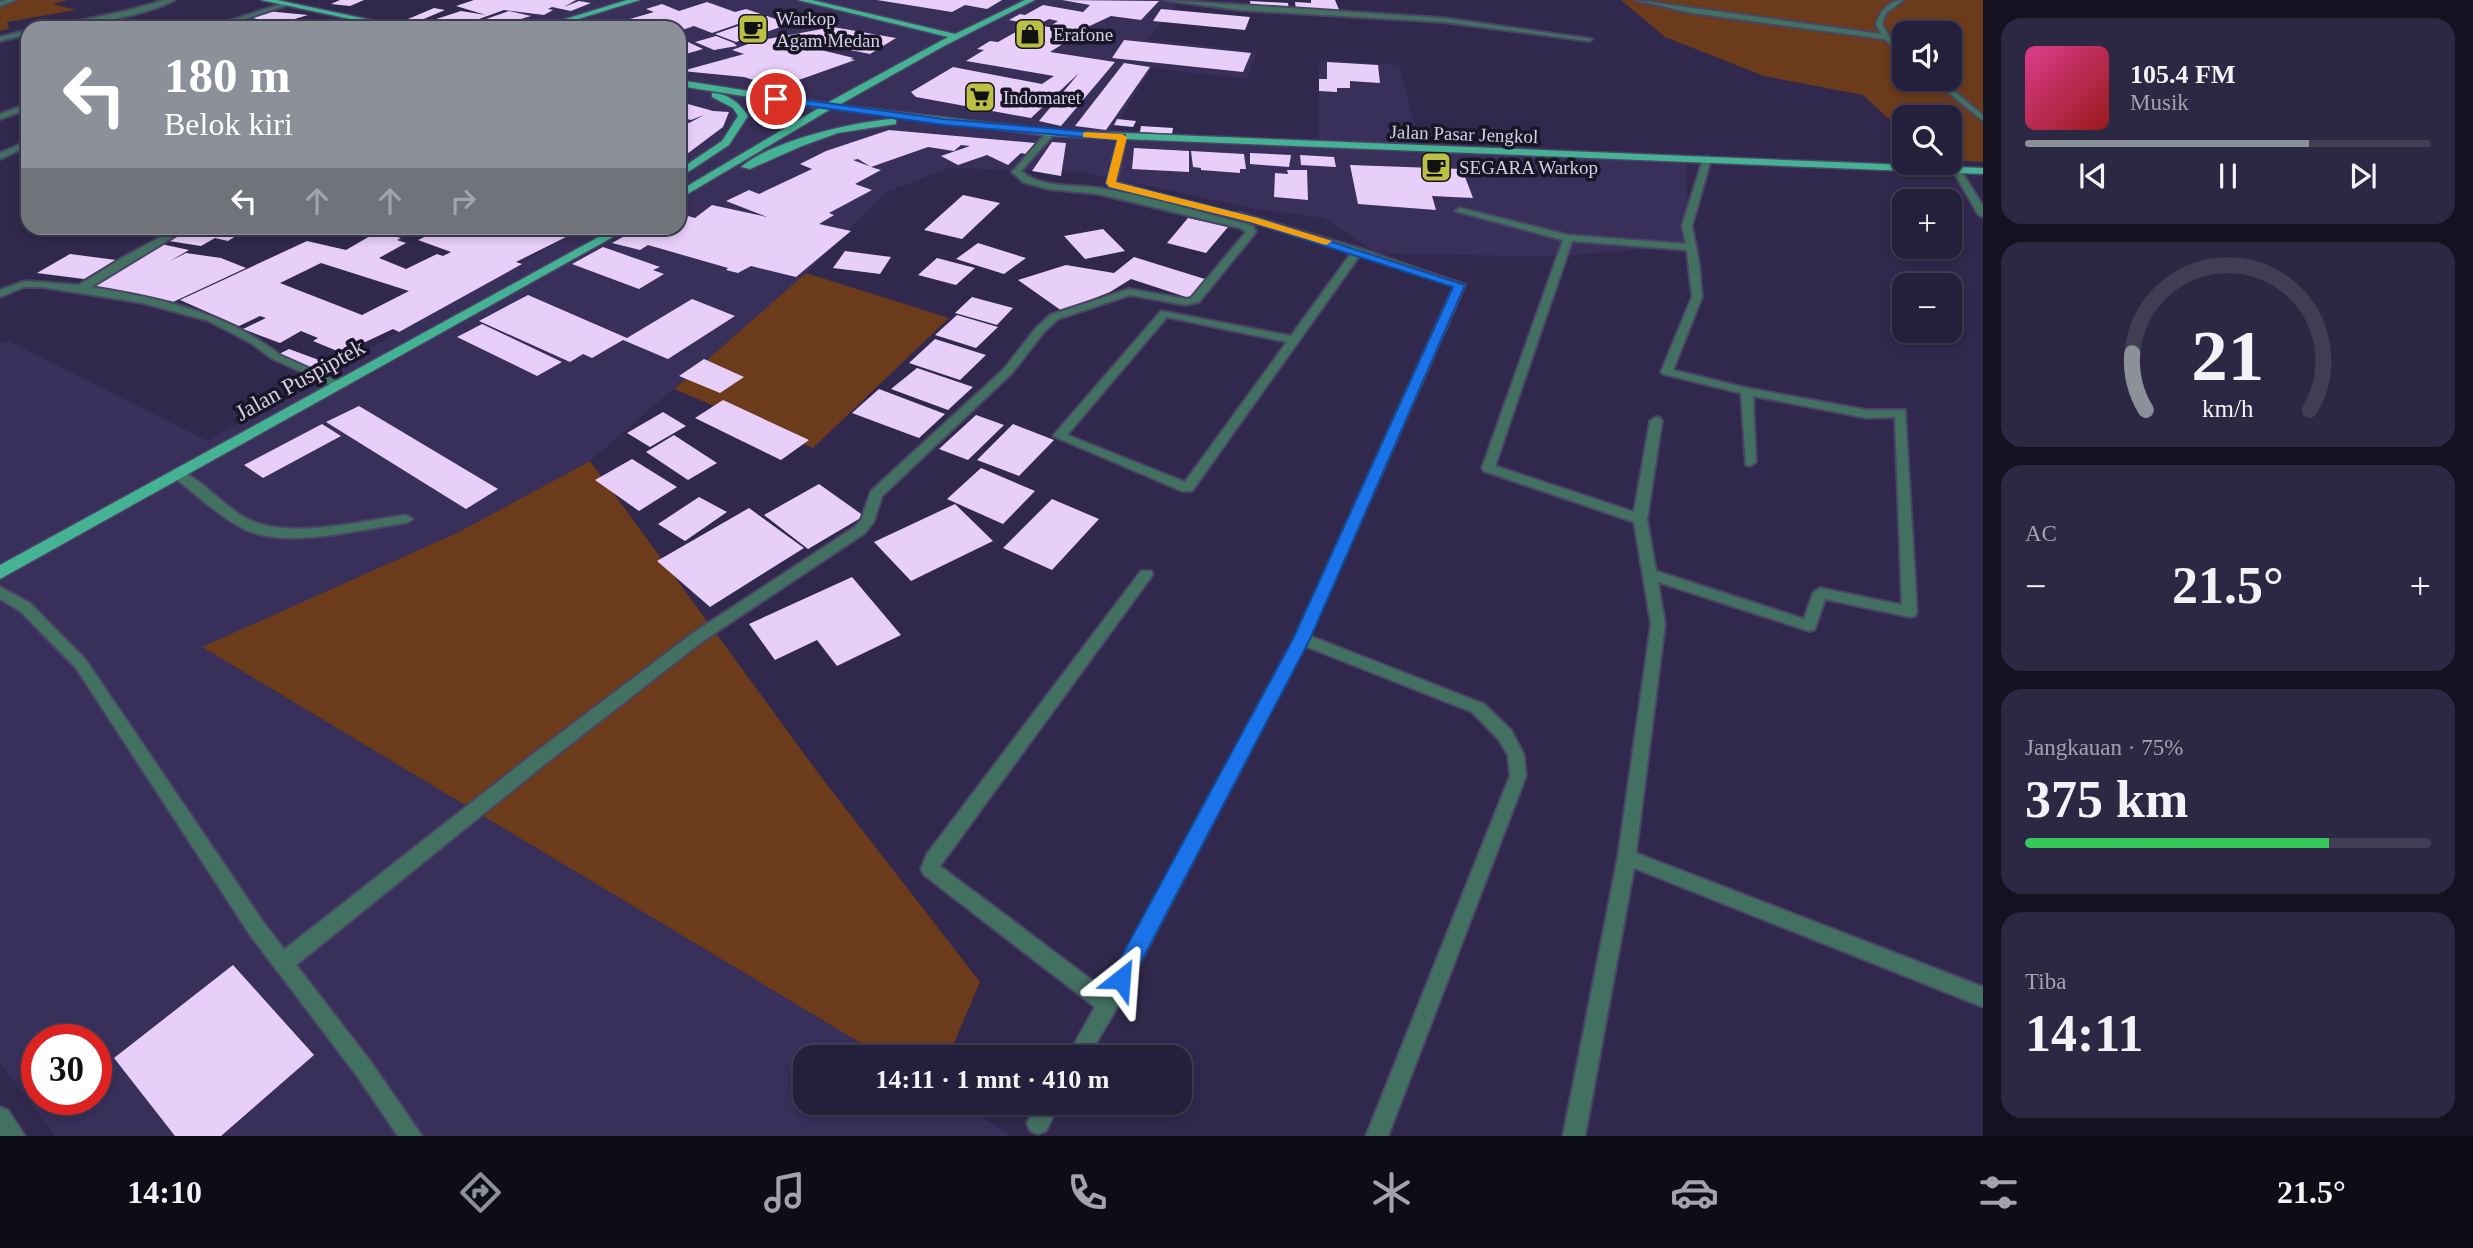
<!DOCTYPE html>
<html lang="id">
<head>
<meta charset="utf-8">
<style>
	:root { --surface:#241f3a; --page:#2c2742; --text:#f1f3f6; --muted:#a3a2af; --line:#413d54; --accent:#8c9099 }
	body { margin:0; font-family:"Times New Roman",serif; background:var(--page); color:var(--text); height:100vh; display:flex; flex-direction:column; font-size:26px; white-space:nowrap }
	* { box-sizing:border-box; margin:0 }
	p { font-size:23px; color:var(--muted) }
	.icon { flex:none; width:38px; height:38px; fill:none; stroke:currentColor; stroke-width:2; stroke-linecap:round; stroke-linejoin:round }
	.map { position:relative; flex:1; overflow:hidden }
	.side { display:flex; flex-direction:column; gap:18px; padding:18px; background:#141120; width:490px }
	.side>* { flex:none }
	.top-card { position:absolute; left:21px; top:21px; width:665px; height:214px; border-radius:21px; box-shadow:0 4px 10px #0003,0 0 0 2px var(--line); background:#8c9099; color:#fff; overflow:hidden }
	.controls { position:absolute; left:1892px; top:21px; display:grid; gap:14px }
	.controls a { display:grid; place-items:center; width:70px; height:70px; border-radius:14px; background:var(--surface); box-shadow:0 4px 10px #0003,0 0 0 2px var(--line); font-size:35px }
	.speed { position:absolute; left:21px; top:1024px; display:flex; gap:14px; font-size:35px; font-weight:700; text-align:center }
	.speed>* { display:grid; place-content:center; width:91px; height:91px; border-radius:50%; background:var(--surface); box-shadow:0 4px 10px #0003,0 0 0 2px var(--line); line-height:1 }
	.speed .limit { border:10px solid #d22; background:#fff; color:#111 }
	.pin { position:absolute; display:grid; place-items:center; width:60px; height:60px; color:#fff; margin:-30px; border:4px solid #fff; border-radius:50%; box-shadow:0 2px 7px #0007 }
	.me { position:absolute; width:77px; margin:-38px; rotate:28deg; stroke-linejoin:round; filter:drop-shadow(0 0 5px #0008) }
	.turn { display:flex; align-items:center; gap:24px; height:147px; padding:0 28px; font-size:32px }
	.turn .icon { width:91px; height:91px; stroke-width:2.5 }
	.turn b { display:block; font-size:49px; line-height:60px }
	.lanes { display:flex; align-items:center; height:66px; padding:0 28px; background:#0003; justify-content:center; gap:35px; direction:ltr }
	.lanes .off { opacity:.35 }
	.big { font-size:52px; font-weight:700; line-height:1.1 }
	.side .widget { flex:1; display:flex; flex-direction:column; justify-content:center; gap:10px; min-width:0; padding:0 24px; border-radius:21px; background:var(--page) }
	.side .dial { align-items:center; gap:0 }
	.dial svg { height:182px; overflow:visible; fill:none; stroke:var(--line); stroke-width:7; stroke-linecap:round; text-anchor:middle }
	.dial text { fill:var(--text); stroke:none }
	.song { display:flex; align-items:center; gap:21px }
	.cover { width:84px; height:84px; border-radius:10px; background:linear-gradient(135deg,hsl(330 70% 55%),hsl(0 70% 35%)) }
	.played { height:7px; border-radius:4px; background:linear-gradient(90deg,var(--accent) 70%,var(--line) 70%) }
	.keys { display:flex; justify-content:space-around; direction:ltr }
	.heat { display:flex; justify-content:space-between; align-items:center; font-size:38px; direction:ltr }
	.charge { height:10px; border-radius:5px; background:linear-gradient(90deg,#34c759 75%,var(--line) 0) }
	.trip { position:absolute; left:793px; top:1045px; width:399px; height:70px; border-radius:21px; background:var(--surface); box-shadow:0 4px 10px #0003,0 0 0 2px var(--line); font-weight:700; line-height:70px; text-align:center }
	.tab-bar { display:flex; height:112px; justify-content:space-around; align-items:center; background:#0e0c17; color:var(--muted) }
	.tab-bar .icon { width:49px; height:49px }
	.tab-bar .selected { color:var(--accent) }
	.tab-bar b { font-size:32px; color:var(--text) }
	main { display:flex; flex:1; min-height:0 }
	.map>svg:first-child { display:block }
</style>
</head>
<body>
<main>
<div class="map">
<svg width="1983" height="1136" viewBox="0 0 1983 1136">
	<rect width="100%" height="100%" fill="#30294d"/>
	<!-- built -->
	<path fill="#382f5b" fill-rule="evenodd" d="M538 0H1181L1147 39 1257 52 1247 79 1152 68 1112 130 1319 141V60L1399 65 1420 145 1686 155 1689 246 1558 256 1377 254 1324 218 1256 209 1083 172 949 168 886 192 806 274 590 461 459 532 203 648 884 1057H805V1102L959 1103 1012 1136H55L0 1062V344L9 341 207 441 582 228H679V28H457ZM37 1040H96V1099H37Z"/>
	<!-- green -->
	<path fill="#6b3b1b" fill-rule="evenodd" d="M0 0H67L53 4 76 10 7 22 9 29 0 31Z
		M1621 0H1983V162L1950 160V117H1904V133L1863 95 1764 76 1665 37ZM1904 33H1950V79H1904Z
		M806 273 949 318 813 448 674 389Z
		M590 461 818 773 980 982 948 1057H884L202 647 459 532Z"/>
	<!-- building -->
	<path fill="#e8cffa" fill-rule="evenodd" d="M340 0H364L350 6 331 4Z
		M474 0H576L564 7 579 1 591 3 571 11 552 7 548 9 553 10 544 15 504 10 454 28H440L424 23 461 11 486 15 456 6Z
		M877 0H1002L987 9 965 5 952 12Z
		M1062 0 1159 1 1141 20 1111 16 1079 31 1052 25 1058 21 1049 19 1038 25 1080 33 1050 52 1115 62 1061 126 1039 121 1079 73 1031 118 916 97 911 92 953 67 1042 84 1054 76 966 61 984 50 977 49 990 41 998 42 1030 24 1009 20 1020 14 1025 15 1043 5 1083 12 1090 5Z
		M1311 0H1335L1340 12 1296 10 1295 2 1311 3Z
		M1250 1 1288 3 1289 10 1251 7Z
		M707 2 735 12 746 9 764 15 712 33 694 26 679 31V28H599L654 12 646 9 662 4 679 11Z
		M434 8 445 10 412 24 401 22Z
		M1161 9 1194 12 1250 17 1245 30 1153 21Z
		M266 11 308 15 288 21 311 28H266L246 22 257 19 249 17Z
		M509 11 531 16 490 28 469 25Z
		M767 16 790 24 736 42 715 34Z
		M336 20 362 27V28H314Z
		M833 27 896 38 870 54 825 45 817 49 854 58 850 59 855 60 793 82 785 76 760 82 744 77 682 71 744 54 732 50 756 41Z
		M716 36 734 43 737 46 714 50 695 42Z
		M1124 40 1251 53 1243 72 1112 58Z
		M688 42 703 49 679 56V45Z
		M1327 62 1378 65 1380 83 1350 81V88H1337V92L1319 91V79H1327Z
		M1124 63 1150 67 1106 130 1075 126Z
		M688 104 713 111 729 112 723 127 679 160V119L689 123 704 115 691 120 679 117V107Z
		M1117 119 1136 121 1133 127 1114 125Z
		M1141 126 1173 128 1172 134 1140 132Z
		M889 130 1035 143 1026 154 1021 153 1008 165 987 155 958 165 941 156 970 146 961 145 954 151 928 147 871 167 858 159 853 160 874 168 881 170 855 184 872 190 829 213 834 215 819 224 851 231 796 277 751 266 738 273 726 270 728 268 648 245 640 250 612 243 639 228 664 233 672 228H679V222L688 216 695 218 712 205 767 217 726 201 749 190 759 194 812 169 800 164 826 151Z
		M1052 142 1066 143 1061 176 1032 171Z
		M1134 148 1189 151V172L1132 169Z
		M1191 151 1244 154 1246 169H1240V173L1201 170V168L1193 167Z
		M1250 153 1291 155 1289 167 1250 164Z
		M1300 155 1334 157 1336 167 1301 165Z
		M1350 165 1462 169 1473 198 1432 196 1436 210 1358 204Z
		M1287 170H1307L1308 200 1274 197 1275 173 1288 174Z
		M963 195 1000 203 962 239 924 230Z
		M1188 218 1228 227 1206 253 1167 243Z
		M193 228H261L247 236 239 234 228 241 215 238 201 246 169 241Z
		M443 228H584L516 262 522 264 399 332 393 329 342 353 313 341 318 338 301 331 280 343 243 329 266 318 260 316 239 326 180 300 307 241 346 250 377 232 401 238 397 240 406 243 379 258 406 269 437 254 443 256 451 252 418 240ZM321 263 409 291 362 315 280 283Z
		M1103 229 1125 251 1085 259 1064 236Z
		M978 243 1026 258 1004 274 956 259Z
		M161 244 189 250 170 261 186 253 221 258 246 268 173 302 90 285Z
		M603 247 660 267 653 270 664 274 639 289 572 264Z
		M845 251 891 257 880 274 833 268Z
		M70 254 116 260 84 279 37 273Z
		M1134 257 1208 280 1189 298 1131 279 1110 292 1062 311 1018 280 1066 265 1114 273Z
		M937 258 975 268 956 285 918 275Z
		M528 295 627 338 692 299 735 316 668 359 623 340 592 358 583 354 570 362 479 321Z
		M972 297 1013 308 997 325 955 313Z
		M957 315 998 327 976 348 935 335Z
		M482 324 562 362 537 376 457 337Z
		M935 339 986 355 960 380 909 363Z
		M289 349 335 366 322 374 277 355Z
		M704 359 744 377 720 393 679 376Z
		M917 368 973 387 948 410 891 389Z
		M879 389 945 414 919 438 852 413Z
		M723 400 809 440 781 460 695 418Z
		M359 406 498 489 466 509 326 422Z
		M663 412 686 426 650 447 627 433Z
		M976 415 1004 425 968 460 939 449Z
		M322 424 341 436 263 478 244 465Z
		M1013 424 1054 440 1019 476 977 460Z
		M674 435 717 463 688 480 646 452Z
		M632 459 677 487 639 511 595 480Z
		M981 468 1035 491 1003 524 947 499Z
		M819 484 864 516 808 549 764 515Z
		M699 497 727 512 685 541 658 524Z
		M1052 499 1099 519 1052 570 1003 548Z
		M955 504 993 541 911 581 874 542Z
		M749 508 804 548 710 607 657 561Z
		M852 577 901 635 837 666 817 640 775 660 749 624Z
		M233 965 314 1055 221 1136H175L114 1058Z"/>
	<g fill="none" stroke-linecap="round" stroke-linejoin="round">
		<!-- lane casing -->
		<g stroke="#4a4465" stroke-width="4">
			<path id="lane" d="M6 0H16L0 6V2Z
				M1635 0 1881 34 1876 24C1880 11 1889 0 1904 0L1886 13 1882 24 1889 36 1904 48V54L1884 39 1692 13Z
				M1932 79H1940L1983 115V121Z
				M275 353 344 384 346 386 340 389 336 388 271 358 269 356Z
				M177 469C196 475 223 504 242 516 285 542 358 521 406 515L413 519 406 523C360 529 290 549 246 530 219 517 196 494 172 476L171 473Z
				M0 587 30 603 86 660 264 923 371 1062 422 1136H398L357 1076 250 935 76 668 20 611 0 599Z"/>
		</g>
		<!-- street casing -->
		<g stroke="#4a4465" stroke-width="4">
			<path id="street" d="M165 0H175C147 15 77 28 45 28L126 11Z
				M1164 0 1443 18 1592 39 1589 41 1443 22 1240 10Z
				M285 3 290 4 217 28H207Z
				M28 30V34L0 41V37Z
				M28 104V109L0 119V114Z
				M1048 131 1055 133 1021 171C1042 189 1073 184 1099 188 1148 196 1198 212 1246 224L1253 226 1256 232 1199 302 1186 305 1130 295 1058 319 1044 332 1012 373 882 496 874 521 865 533 703 641 549 761 290 970 283 972 276 970 273 963 276 956 537 751 693 633 855 527 861 520 871 491 1004 369 1036 328 1050 315 1129 289 1186 299 1191 298 1246 232 1240 228 1099 194 1048 189 1023 182 1012 172Z
				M1119 135 1126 137 1116 182 1145 190V194L1107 183Z
				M28 141V146L0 159V153Z
				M1707 156 1711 159 1692 226 1699 263 1702 297 1673 370 1747 388 1867 410H1905L1917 612 1915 616 1910 617 1825 599 1816 626 1814 630 1809 631 1658 582 1665 624 1636 853 1983 987V1007L1634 868 1585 1136H1563L1618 857 1651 624 1634 522 1484 471 1482 468 1563 240 1455 211 1460 208 1568 235 1686 244 1682 226 1703 159ZM1572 241 1687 250 1692 297 1661 372 1663 374 1741 393 1746 465 1750 466 1756 462 1753 396 1867 418 1895 417 1902 605 1820 588 1813 593 1804 619 1656 571 1647 519 1662 421 1660 418 1656 417 1650 421 1634 512 1495 466Z
				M1956 166 1960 169 1983 206V217L1978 214 1952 169Z
				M1234 213H1240L1361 249 1465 285 1310 636 1484 704 1511 730 1524 755 1526 776 1388 1136H1366L1510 776 1508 755 1499 740 1472 712 1305 646 1115 1011 1088 1057H1067L1095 1007 924 875 921 869 927 854 1141 571H1151L1153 574 1151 577 940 866 1105 990 1294 639 1454 286 1360 255 1192 491H1182L1053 436 1161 311 1291 336 1352 252 1234 217ZM1167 317 1287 342 1185 482 1067 435Z
				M177 228H188L91 287C159 298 223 311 279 354V358H271L251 343 209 321 143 303 42 287H24L0 297V290L25 281 79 285 122 258Z
				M290 228H372C354 238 316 232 295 231Z
				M1038 1102H1060L1046 1131 1038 1134 1030 1131 1027 1123Z
				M0 1107 8 1110 25 1136H0Z"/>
		</g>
		<!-- primary casing -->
		<g stroke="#4a4465" stroke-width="3">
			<path id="primary" d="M261 0H277L409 28H392Z
				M627 0H640L549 28H536Z
				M798 0H812L955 34 1025 0H1035L944 46 839 105 1051 130 1983 168V174L1051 136 831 109 679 199V191L819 108 679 86V80L827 103 948 37Z
				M712 93C727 93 740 103 748 116L729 145 679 178V170L722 141 738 116 733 108 712 97Z
				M892 119 896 120V124L838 133 802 146 750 169 741 167C771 141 852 122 892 119Z
				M615 228H629L0 579V565Z"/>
		</g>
		<!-- lane -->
		<use href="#lane" fill="#427162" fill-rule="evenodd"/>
		<!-- street -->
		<use href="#street" fill="#427162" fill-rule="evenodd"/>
		<!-- primary -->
		<use href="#primary" fill="#45b294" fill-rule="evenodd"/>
	</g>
	<!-- route -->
	<path fill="#1a73e8" stroke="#114b97" stroke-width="2" d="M776 96 944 119 1125 135 1116 182 1258 218 1465 285 1310 639 1128 987 1121 990 1113 987 1109 979 1113 972 1293 639 1453 287 1250 222 1109 187 1106 183 1117 140 944 125 772 101V97Z"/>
	<!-- slow -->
	<path fill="#f59e0b" d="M1086 132 1122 134 1127 137 1116 182 1258 218 1332 241 1326 245 1250 222 1109 187 1106 183 1117 140 1083 137V133Z"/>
	<!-- icons -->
	<defs>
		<g id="cafe-square" transform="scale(1.575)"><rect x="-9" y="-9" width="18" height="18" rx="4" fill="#bbc045" stroke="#181525"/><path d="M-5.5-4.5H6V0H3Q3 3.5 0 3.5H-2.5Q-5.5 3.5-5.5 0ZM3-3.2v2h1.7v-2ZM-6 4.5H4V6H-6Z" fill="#111"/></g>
		<g id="shop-square" transform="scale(1.575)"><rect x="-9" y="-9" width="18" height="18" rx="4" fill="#bbc045" stroke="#181525"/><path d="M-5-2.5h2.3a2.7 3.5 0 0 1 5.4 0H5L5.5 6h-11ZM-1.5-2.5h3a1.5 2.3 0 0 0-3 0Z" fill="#111"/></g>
		<g id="supermarket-square" transform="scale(1.575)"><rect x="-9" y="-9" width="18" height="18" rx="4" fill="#bbc045" stroke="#181525"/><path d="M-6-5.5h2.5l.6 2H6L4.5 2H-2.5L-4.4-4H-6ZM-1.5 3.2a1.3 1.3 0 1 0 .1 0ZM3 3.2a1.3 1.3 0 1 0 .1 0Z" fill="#111"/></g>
	</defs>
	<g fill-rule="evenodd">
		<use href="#cafe-square" x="753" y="29"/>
		<use href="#shop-square" x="1030" y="34"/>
		<use href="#supermarket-square" x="980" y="97"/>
		<use href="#cafe-square" x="1436" y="167"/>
	</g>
	<g text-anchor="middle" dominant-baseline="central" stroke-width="7" stroke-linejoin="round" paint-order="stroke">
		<!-- far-poi labels -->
		<g font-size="19" fill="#d2cfe6" stroke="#181525" text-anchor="start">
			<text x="776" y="18">Warkop<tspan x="776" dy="22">Agam Medan</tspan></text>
			<text x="1053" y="34">Erafone</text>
			<text x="1003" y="97">Indomaret</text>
			<text x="1459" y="167">SEGARA Warkop</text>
		</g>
		<!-- far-street labels -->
		<g font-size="19" fill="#d2cfe6" stroke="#181525">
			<text transform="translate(1464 134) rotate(2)">Jalan Pasar Jengkol</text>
		</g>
		<!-- street labels -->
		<g font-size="23" fill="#d2cfe6" stroke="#181525">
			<text transform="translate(300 380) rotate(-29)">Jalan Puspiptek</text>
		</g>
	</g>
</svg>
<div class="controls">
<a><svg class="icon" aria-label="sound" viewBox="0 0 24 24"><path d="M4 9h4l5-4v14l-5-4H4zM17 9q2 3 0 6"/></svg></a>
<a><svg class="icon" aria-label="search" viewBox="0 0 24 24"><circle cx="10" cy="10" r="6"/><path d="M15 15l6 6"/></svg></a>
<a>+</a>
<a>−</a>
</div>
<div class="speed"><div class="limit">30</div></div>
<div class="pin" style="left:776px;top:99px;background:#d93025"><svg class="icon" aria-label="arrive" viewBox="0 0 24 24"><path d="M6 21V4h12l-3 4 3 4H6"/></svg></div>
<svg class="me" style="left:1121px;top:979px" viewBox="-20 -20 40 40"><path d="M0-17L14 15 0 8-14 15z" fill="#1a73e8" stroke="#fff" stroke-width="4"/></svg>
<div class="trip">14:11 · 1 mnt · 410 m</div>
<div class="top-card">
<div class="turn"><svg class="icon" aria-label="left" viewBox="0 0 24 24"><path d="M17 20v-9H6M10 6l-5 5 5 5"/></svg><div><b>180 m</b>Belok kiri</div></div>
<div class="lanes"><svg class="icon" aria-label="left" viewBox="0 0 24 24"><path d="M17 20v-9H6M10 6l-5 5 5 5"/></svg><svg class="icon off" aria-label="ahead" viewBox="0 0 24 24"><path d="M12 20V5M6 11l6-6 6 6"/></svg><svg class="icon off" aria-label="ahead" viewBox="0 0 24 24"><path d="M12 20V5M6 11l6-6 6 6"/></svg><svg class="icon off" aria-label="right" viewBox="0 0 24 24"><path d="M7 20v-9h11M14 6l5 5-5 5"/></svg></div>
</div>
</div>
<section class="side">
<div class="widget">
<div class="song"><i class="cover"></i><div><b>105.4 FM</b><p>Musik</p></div></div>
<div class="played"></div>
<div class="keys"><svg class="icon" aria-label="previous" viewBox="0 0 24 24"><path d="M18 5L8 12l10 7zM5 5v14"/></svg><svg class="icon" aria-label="pause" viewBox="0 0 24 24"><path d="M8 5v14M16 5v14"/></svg><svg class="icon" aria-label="next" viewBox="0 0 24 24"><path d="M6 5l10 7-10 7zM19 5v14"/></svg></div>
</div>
<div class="widget dial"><svg viewBox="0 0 100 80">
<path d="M14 69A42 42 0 1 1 86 69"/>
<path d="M14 69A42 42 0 0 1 8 44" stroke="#8c9099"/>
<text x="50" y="56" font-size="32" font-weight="700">21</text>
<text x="50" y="72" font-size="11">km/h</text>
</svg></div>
<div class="widget"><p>AC</p>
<div class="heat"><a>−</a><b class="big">21.5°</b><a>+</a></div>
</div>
<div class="widget"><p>Jangkauan · 75%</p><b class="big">375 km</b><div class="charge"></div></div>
<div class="widget"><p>Tiba</p><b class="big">14:11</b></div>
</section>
</main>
<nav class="tab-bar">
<b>14:10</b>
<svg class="icon selected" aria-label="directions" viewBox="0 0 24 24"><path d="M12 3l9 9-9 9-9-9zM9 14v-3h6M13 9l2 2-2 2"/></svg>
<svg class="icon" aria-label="music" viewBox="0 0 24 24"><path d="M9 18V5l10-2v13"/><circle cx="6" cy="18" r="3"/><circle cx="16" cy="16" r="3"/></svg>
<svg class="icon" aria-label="phone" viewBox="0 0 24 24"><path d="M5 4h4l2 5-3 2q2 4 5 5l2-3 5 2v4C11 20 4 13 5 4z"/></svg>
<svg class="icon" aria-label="climate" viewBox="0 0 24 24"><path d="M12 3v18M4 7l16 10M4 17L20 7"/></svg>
<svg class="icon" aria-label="car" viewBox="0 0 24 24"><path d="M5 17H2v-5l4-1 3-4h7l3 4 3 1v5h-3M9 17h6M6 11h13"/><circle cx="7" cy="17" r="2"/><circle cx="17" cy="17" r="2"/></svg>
<svg class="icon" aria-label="filters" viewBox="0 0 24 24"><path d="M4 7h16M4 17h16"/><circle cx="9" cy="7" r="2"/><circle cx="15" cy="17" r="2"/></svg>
<b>21.5°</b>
</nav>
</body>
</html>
